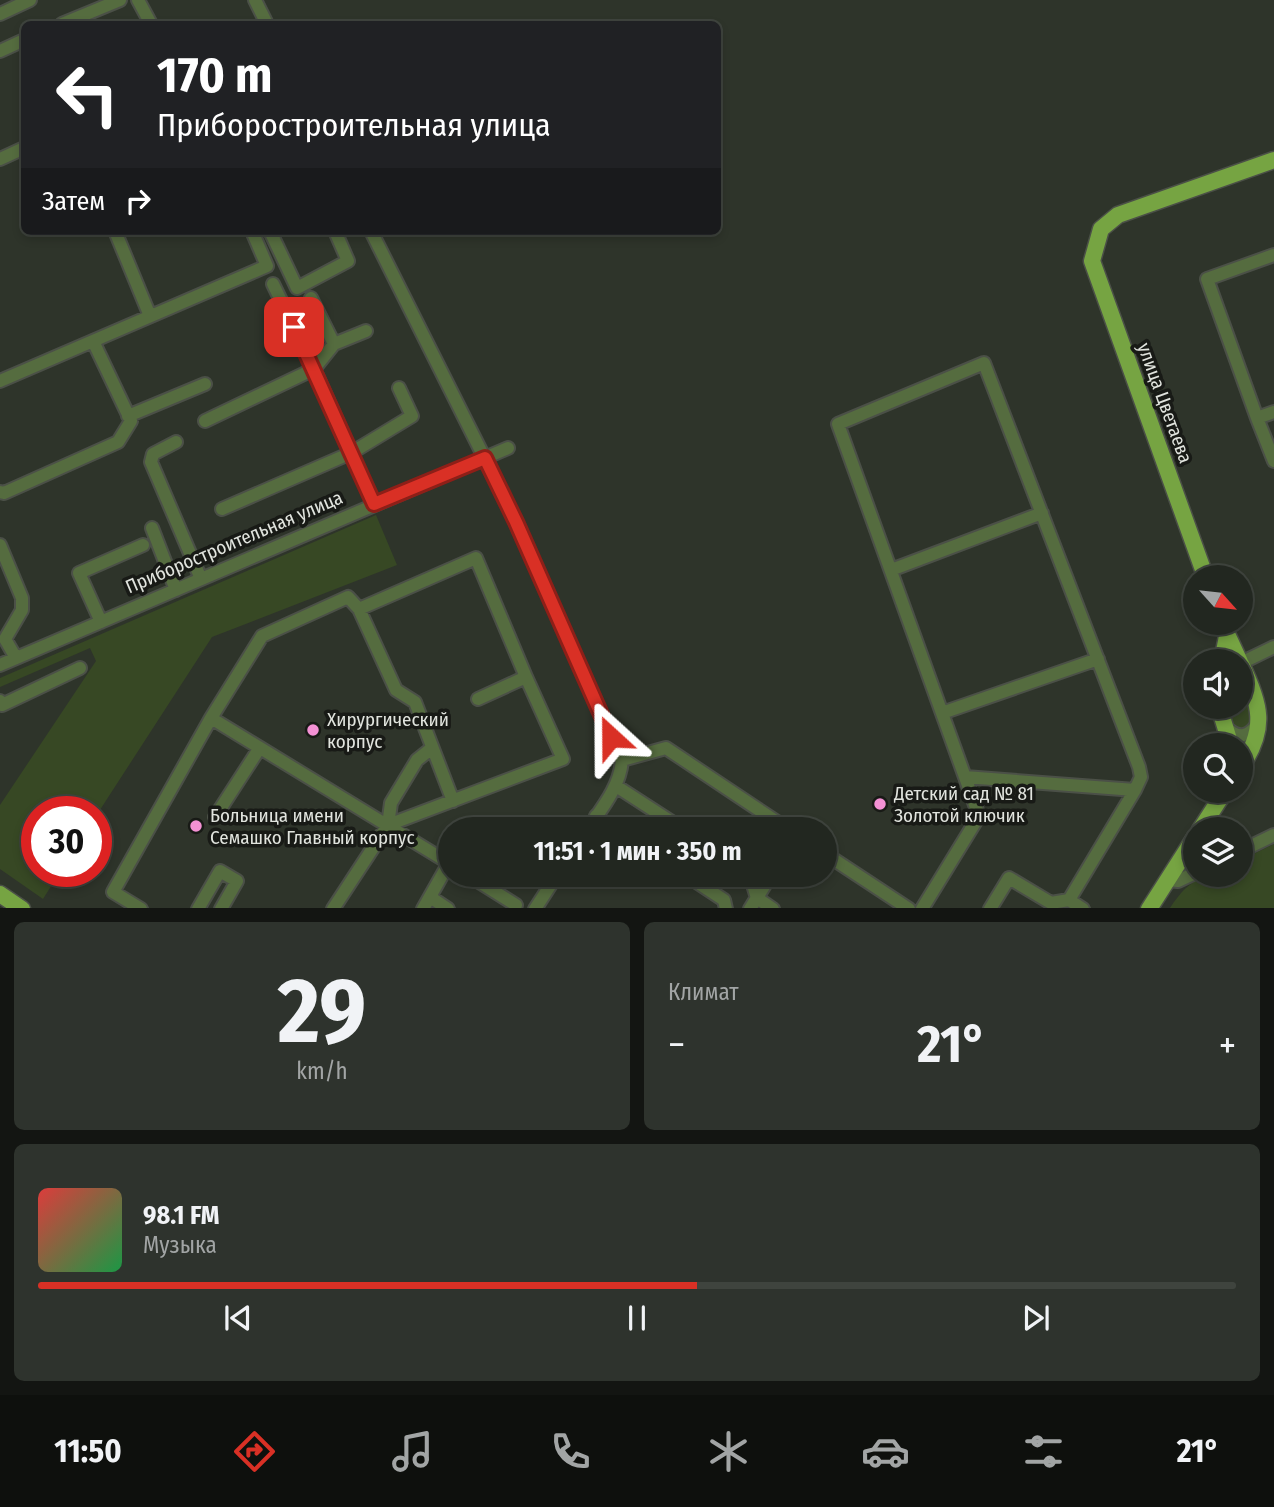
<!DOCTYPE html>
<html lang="ru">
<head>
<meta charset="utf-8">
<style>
	:root { --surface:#222720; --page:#2e332d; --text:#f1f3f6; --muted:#a2a5a5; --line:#3f443e; --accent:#d93025 }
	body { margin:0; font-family:"Fira Sans Condensed",sans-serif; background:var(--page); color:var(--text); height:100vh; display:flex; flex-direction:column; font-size:26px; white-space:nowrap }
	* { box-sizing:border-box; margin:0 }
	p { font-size:23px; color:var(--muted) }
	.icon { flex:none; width:38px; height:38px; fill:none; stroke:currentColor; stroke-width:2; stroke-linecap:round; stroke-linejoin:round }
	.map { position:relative; height:908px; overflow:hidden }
	.drawer { display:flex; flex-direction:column; gap:14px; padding:14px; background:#131512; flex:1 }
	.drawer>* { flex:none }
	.top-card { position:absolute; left:21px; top:21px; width:700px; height:214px; border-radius:10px; box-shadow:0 4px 10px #0003,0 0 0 2px var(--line); background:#202124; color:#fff; overflow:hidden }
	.needle { width:46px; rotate:117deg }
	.fabs { position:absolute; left:1183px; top:565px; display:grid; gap:14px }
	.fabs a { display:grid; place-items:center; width:70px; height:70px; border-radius:50%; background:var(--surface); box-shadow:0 4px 10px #0003,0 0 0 2px var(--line); font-size:35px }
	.speed { position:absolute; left:21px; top:796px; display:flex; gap:14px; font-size:35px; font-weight:700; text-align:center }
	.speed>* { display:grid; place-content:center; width:91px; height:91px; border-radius:50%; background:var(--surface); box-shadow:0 4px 10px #0003,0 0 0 2px var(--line); line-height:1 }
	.speed .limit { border:10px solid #d22; background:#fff; color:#111 }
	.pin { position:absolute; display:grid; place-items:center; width:60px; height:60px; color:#fff; margin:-30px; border-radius:14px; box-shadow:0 4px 10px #0006 }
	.me { position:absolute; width:77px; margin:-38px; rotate:336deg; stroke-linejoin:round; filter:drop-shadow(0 0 5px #0008) }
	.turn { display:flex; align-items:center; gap:24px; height:147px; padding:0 21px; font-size:32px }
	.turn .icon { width:91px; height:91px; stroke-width:2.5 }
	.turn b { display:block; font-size:49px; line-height:60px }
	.then { display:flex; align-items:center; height:66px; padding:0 21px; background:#0003; gap:14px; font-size:26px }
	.big { font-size:52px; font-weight:700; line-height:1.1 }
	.drawer .widget { flex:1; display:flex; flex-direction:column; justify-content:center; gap:10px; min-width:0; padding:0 24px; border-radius:10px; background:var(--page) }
	.drawer .dial { align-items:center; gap:0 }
	.dial b { font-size:91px; line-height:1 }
	.song { display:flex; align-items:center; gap:21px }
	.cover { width:84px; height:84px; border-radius:10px; background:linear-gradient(135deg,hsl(0 70% 55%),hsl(140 70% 35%)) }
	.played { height:7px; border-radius:4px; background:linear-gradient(90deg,var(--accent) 55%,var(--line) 55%) }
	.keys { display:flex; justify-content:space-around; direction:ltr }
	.heat { display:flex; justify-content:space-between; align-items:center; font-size:38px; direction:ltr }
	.drawer .tiles { flex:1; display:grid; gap:14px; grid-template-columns:1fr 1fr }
	.widget:last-child { grid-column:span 2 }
	.trip { position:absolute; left:438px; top:817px; width:399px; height:70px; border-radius:35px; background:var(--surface); box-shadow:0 4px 10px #0003,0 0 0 2px var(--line); font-weight:700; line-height:70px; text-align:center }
	.tabs { display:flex; height:112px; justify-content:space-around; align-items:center; background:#0e100d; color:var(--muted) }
	.tabs .icon { width:49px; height:49px }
	.tabs .active { color:var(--accent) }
	.tabs b { font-size:32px; color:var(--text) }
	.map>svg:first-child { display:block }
</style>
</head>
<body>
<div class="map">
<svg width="1274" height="909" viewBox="0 0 1274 909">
	<rect width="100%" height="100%" fill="#2e342a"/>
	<!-- green -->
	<path fill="#374824" d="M376 515 397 565 212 637 96 816V812H37V872H60L43 899 0 869V805L96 661 90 648 0 687V678Z
		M1241 682C1249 693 1253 712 1251 725L1239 730 1234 728 1224 707H1241Z
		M1274 844V908H1170C1191 876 1203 875 1241 875V860Z"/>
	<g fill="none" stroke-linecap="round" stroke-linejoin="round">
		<!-- minor casing -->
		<g stroke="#4b5047" stroke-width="16">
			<path id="minor" d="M138 0 151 24
				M255 0 267 24
				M0 14 30 0
				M62 24 120 0
				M0 51 24 40
				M0 159 24 148
				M115 231 150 316
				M270 231 297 288 348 261 335 231
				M371 231 506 501 622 760C620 787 602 808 587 830
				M273 284 314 369 334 344 366 331
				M311 298 334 344
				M0 381 267 266 252 231
				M1274 412 1257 418 1274 461
				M128 416 205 384
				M1257 418 1207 279 1274 255
				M205 421 314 369 374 504
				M176 442 153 454 151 462 201 579
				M0 492 4 493 118 442 131 421 93 341
				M222 509 351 453 412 416 399 388
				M152 528 176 590
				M0 545 22 598V610L5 639 16 658
				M891 570 1042 513
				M359 609 476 558 526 677
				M101 622 79 573 143 545
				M1241 663 1274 647
				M0 665 508 448
				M0 701 2 705 80 668
				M942 713 1098 659
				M211 718 449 863 423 909
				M1226 727C1238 740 1249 737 1258 723
				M622 760 666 748 789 830
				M965 777 1135 790
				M616 786 684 830
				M596 816 616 830
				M215 817 259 749
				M388 825 391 803 417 760 432 748
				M1241 851 1274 835
				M824 853 909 909
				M468 875 516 905
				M686 875 724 900 726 909
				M750 875 757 898 773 909
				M1167 880 1178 881 1195 873
				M430 897 448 909
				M141 909 113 892 211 718 262 636 348 597 359 609 396 690 415 702 453 801
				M198 909 220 871 237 881 221 909
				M333 909 388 825 563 759 526 677 478 699
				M535 909 557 875
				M750 909 771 875
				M922 909 979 816 838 424 984 363 1139 767 1141 777 1135 790 1069 900 1083 909
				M990 909 1009 878 1051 903 1069 900"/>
		</g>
		<!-- major casing -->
		<g stroke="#4b5047" stroke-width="19">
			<path id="major" d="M1206 578 1092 261 1101 229 1118 215 1274 160
				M1222 623 1240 662
				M1222 662 1227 636
				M1241 664C1261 704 1267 729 1241 767
				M1219 707 1231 746
				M1200 830 1225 791
				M0 894 22 909
				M1149 909 1195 837"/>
		</g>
		<!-- minor -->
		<use href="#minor" stroke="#556c3f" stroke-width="12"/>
		<!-- major -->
		<use href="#major" stroke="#76a442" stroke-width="16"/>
	</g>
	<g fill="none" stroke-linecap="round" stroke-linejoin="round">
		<!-- route casing -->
		<g stroke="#8d1f18" stroke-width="18">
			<path id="route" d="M294 327 374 504 485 458 516 522 611 737"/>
		</g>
		<!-- route -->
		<use href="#route" stroke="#d93025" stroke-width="12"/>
	</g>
	<!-- markers -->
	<g fill="#f491d4" stroke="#181a16" stroke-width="2.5">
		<circle cx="313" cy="730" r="7"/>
		<circle cx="880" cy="804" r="7"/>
		<circle cx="196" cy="826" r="7"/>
	</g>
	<g text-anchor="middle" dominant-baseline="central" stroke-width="7" stroke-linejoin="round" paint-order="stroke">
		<!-- street labels -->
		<g font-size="19" fill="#e1e4de" stroke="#181a16">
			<text transform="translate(1165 403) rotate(70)">улица Цветаева</text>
			<text transform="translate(234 542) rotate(-23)">Приборостроительная улица</text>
		</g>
		<!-- poi labels -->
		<g font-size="19" fill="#e1e4de" stroke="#181a16" text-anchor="start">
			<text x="327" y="719">Хирургический<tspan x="327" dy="22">корпус</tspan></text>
			<text x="894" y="793">Детский сад № 81<tspan x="894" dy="22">Золотой ключик</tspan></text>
			<text x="210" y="815">Больница имени<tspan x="210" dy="22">Семашко Главный корпус</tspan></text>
		</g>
	</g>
</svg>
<div class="fabs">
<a><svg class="needle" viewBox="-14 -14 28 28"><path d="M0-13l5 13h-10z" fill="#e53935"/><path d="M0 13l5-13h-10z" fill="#a2a5a5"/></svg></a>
<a><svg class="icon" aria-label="sound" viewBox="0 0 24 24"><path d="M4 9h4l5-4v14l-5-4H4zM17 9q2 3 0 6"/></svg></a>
<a><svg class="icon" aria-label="search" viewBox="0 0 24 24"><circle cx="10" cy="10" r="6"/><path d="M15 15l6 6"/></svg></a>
<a><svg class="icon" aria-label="layers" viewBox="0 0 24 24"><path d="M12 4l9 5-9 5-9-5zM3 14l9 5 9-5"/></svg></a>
</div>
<div class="speed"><div class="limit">30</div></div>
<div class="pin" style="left:294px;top:327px;background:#d93025"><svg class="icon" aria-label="arrive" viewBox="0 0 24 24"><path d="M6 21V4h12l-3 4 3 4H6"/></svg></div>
<svg class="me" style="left:611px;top:737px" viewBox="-20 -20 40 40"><path d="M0-17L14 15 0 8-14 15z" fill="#d93025" stroke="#fff" stroke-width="4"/></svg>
<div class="trip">11:51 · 1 мин · 350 m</div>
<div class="top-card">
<div class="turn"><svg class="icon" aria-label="left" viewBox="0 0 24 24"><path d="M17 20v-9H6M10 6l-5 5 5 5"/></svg><div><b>170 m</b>Приборостроительная улица</div></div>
<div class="then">Затем<svg class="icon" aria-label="right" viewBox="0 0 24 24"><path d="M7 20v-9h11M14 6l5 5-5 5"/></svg></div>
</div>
</div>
<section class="drawer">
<div class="tiles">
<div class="widget dial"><b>29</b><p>km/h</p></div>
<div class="widget"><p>Климат</p>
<div class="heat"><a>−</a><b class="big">21°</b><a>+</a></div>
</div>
<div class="widget">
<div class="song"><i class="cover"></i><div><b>98.1 FM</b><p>Музыка</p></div></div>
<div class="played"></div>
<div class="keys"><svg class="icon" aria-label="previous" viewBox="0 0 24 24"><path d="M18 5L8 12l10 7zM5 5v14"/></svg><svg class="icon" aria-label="pause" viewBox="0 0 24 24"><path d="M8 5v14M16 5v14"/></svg><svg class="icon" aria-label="next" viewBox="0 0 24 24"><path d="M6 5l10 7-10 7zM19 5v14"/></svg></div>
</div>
</div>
</section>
<nav class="tabs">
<b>11:50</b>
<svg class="icon active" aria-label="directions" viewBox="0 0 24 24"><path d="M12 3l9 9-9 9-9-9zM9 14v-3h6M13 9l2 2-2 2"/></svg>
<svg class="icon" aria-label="music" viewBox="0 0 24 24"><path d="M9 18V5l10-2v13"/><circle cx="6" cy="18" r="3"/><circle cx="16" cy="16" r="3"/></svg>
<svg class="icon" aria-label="phone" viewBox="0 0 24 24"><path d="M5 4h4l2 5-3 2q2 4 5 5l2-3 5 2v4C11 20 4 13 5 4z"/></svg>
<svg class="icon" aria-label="climate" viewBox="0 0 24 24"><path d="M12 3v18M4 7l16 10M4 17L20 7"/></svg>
<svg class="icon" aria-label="car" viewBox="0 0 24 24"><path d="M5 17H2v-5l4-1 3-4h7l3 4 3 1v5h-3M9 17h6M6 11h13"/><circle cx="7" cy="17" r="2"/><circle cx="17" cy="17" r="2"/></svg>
<svg class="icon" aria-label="filters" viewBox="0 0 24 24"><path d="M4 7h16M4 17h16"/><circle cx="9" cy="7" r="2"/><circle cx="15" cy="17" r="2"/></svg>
<b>21°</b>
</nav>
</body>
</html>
